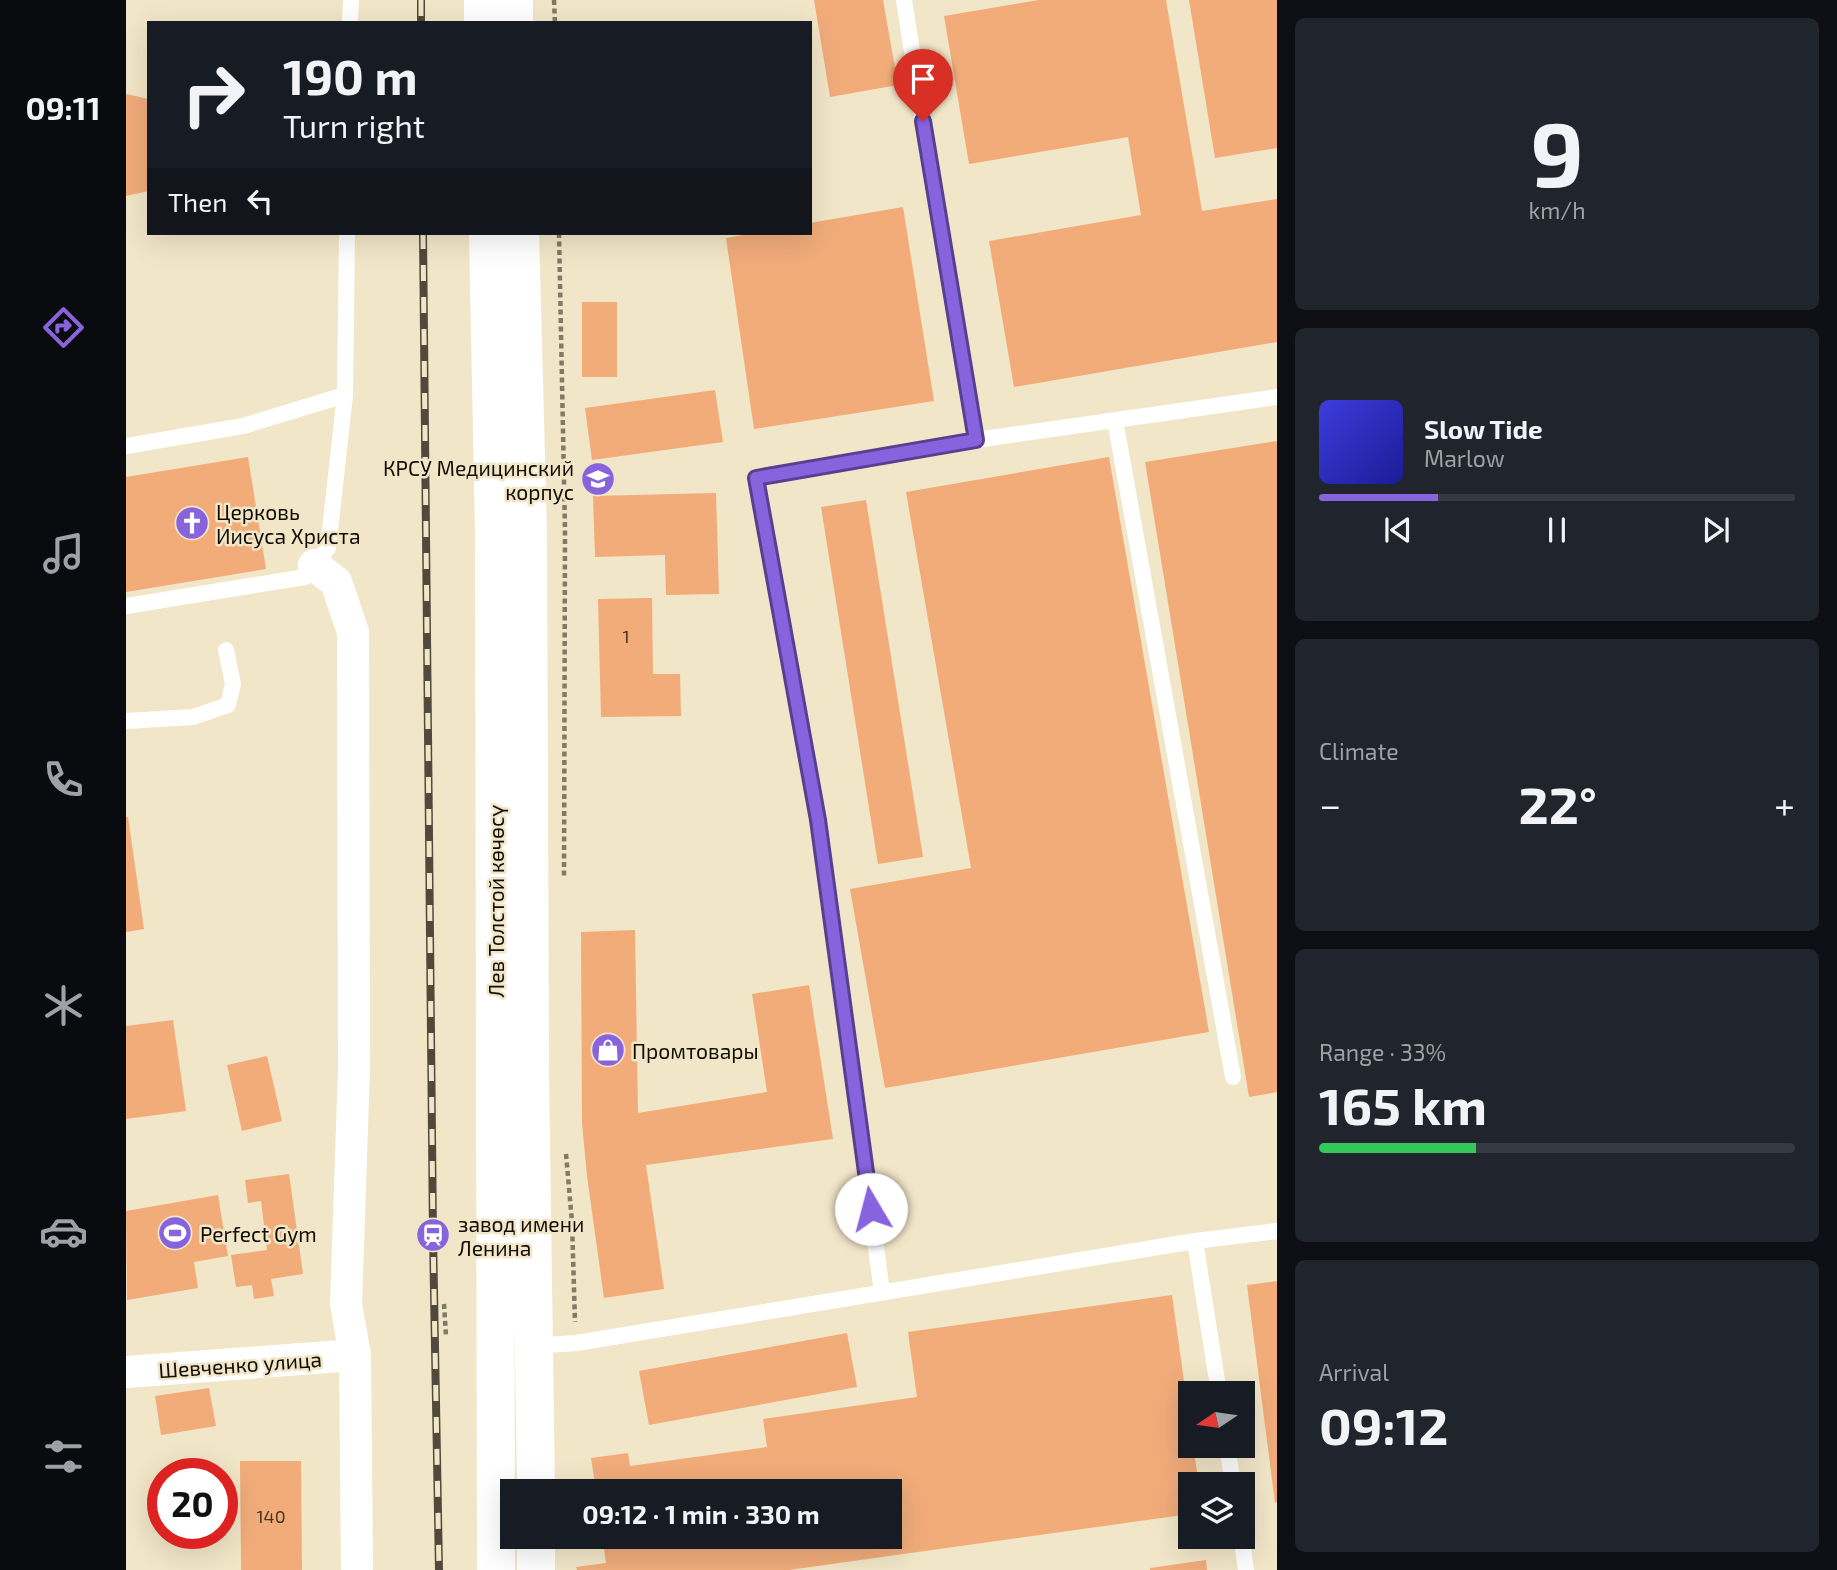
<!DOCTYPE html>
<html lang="en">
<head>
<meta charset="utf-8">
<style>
	:root { --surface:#171b24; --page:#20242c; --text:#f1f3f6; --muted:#9ea1a6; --line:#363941; --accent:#8763de }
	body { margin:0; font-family:"Exo 2",sans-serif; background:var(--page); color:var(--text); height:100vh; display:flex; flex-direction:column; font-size:26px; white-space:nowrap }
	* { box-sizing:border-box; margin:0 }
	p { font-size:23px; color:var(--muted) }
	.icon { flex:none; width:38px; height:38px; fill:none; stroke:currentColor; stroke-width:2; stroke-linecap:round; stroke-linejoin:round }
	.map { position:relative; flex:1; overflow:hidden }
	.details { display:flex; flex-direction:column; gap:18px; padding:18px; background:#0d0f14; width:560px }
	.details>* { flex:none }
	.top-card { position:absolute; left:21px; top:21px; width:665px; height:214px; border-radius:0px; box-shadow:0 7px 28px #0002; background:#171b24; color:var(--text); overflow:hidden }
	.needle { width:46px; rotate:257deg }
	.controls { position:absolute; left:1052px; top:1381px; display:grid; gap:14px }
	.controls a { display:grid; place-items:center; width:77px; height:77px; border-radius:0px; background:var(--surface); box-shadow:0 7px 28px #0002; font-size:35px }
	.speed { position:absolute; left:21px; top:1458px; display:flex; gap:14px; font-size:35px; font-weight:700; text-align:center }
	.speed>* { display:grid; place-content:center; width:91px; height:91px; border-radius:50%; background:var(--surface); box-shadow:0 7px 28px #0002; line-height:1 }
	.speed .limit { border:10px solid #d22; background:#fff; color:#111 }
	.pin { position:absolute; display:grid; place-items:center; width:60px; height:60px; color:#fff; margin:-72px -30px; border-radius:50% 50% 50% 0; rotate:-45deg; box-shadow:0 0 7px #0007 }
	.pin .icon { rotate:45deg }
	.me { position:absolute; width:77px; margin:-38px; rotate:352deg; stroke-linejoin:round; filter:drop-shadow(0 0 5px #0008) }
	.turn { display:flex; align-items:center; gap:24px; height:147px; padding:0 21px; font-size:32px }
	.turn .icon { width:91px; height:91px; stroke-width:2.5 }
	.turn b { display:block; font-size:49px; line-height:60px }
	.then { display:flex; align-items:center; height:66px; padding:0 21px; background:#0003; gap:14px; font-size:26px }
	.big { font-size:52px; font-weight:700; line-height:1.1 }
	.details .widget { flex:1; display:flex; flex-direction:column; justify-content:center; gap:10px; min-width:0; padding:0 24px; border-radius:10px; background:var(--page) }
	.details .dial { align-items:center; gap:0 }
	.dial b { font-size:91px; line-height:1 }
	.song { display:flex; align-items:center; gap:21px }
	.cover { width:84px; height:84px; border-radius:10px; background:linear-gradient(135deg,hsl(240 70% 55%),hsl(240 70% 35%)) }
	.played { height:7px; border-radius:4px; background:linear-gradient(90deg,var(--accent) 25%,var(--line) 25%) }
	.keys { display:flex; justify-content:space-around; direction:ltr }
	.heat { display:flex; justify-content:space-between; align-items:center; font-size:38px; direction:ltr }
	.charge { height:10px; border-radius:5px; background:linear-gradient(90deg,#34c759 33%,var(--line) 0) }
	.trip { position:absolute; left:374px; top:1479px; width:402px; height:70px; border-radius:0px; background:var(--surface); box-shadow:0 7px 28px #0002; font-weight:700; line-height:70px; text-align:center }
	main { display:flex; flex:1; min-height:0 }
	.tab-bar { display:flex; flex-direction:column; width:126px; justify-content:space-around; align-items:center; background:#090b0e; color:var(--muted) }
	.tab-bar .icon { width:49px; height:49px }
	.tab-bar .on { color:var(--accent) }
	.tab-bar b { font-size:32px; color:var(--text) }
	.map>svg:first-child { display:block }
</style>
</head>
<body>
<main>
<nav class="tab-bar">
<b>09:11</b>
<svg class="icon on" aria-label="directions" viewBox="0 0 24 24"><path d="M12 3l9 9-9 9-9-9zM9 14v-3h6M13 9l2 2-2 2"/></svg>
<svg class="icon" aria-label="music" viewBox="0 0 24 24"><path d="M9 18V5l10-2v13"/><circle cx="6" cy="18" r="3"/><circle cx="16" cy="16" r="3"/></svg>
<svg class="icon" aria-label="phone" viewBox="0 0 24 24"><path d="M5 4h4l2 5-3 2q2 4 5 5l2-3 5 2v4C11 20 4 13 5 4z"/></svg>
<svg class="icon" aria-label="climate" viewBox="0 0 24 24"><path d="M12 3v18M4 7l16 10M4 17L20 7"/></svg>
<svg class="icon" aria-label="car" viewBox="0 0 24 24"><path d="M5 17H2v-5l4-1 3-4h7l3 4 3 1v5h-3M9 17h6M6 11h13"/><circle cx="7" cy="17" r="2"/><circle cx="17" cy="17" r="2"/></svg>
<svg class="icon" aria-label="filters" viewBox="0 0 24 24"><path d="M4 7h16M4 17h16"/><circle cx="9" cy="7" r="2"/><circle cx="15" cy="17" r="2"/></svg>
</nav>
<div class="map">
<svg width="1151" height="1570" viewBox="0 0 1151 1570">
	<rect width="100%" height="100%" fill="#f2e6c8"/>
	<!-- building -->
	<path fill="#f1ac7a" d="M688 0H757L772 85 704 97Z
		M913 0H1040L1076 211 1151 199V342L888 387 863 241 1015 215 1002 137 843 164 818 16Z
		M1063 0H1151V148L1089 158Z
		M0 94 23 99V191L0 196Z
		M777 207 808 401 628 429 600 238 629 233H684V223Z
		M456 302H491V377H456Z
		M589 390 597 442 466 460 459 408Z
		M1151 441V1092L1123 1097 1019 462Z
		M122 457 140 569 0 592V477Z
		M983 457 1083 1032 759 1088 724 889 845 868 780 492Z
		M590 493 593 594 540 595 539 555 469 557 467 496Z
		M740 500 797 857 752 864 695 507Z
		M526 598 527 674H554L555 716 475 717 472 599Z
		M0 817H2L18 929 0 932Z
		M509 930 512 1113 641 1092 626 994 683 985 707 1139 520 1165 538 1289 478 1298 461 1176 456 1123 455 932Z
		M47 1020 60 1111 0 1119V1026Z
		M141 1056 156 1121 116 1131 101 1065Z
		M163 1174 177 1274 145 1279 148 1296 128 1299 126 1285 110 1287 105 1255 141 1250 135 1201 122 1203 119 1180Z
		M92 1195 102 1256 68 1262 72 1288 1 1300 0 1211Z
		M1151 1281V1502L1149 1503 1121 1285Z
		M1046 1295 1064 1424V1446H1067L1073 1484H1064V1514L663 1570H451L450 1567 480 1563 476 1536H765V1491H470L465 1458 502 1453 504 1466 641 1447 637 1419 791 1397 782 1332Z
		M721 1333 731 1387 523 1425 513 1371Z
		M83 1388 90 1426 35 1435 29 1396Z
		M114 1461H175L176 1570H115Z
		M1080 1560 1081 1570H1024V1568Z"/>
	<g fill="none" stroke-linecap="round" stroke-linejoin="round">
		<!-- path -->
		<path stroke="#827966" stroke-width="4.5" stroke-dasharray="5 3.5" stroke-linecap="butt" d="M428 0 429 23
			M433 233 439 530 438 879
			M440 1154 446 1222
			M435 1223 446 1222 449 1322
			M318 1304 320 1336"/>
		<!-- lane -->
		<path stroke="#fff" stroke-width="16" d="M778 0 804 169 850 440
			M224 23 225 0
			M989 420 1107 1077
			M0 446 117 426 219 395
			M0 606 179 577 202 548 219 395 221 233
			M0 721 67 717 102 705 107 684 100 650
			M1069 1241 1093 1393
			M756 1292 692 820 630 478 850 440 1151 397
			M407 1346 450 1343 1069 1241 1151 1231
			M1101 1446 1107 1484
			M1115 1536 1120 1570"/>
		<!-- street -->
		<path stroke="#fff" stroke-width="32" d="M188 565 210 582 227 632 228 1069 220 1304 229 1355 231 1570
			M0 1372 229 1355"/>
		<!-- primary -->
		<path stroke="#fff" stroke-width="38" d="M357 0V23
			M388 0V23
			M362 233 368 532 370 1570
			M394 233 402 531 404 1073 410 1491
			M410 1536V1570"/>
		<!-- rail casing -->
		<g stroke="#514a3c" stroke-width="8">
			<path id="rail" d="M295 0V23
				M297 233 307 1235 313 1570"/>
		</g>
		<!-- rail -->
		<use href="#rail" stroke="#f2e6c8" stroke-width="5" stroke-dasharray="16" stroke-linecap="butt"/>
	</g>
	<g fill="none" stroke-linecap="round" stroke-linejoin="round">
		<!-- route casing -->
		<g stroke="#584090" stroke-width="18">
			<path id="route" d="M745 1209 692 820 630 478 850 440 797 121"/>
		</g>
		<!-- route -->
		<use href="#route" stroke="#8763de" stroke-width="12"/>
	</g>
	<!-- icons -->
	<defs>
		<g id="university-disc" transform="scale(1.75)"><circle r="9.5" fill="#8763de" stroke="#f2e6c8"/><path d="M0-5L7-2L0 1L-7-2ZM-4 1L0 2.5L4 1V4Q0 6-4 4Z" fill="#fff"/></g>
		<g id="church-disc" transform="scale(1.75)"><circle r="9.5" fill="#8763de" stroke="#f2e6c8"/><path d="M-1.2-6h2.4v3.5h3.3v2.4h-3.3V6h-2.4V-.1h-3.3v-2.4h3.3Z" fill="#fff"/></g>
		<g id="shop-disc" transform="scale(1.75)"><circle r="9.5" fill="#8763de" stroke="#f2e6c8"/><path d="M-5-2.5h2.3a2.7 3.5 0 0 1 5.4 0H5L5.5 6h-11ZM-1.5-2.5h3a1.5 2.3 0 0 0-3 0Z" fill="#fff"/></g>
		<g id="stadium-disc" transform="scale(1.75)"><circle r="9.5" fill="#8763de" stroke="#f2e6c8"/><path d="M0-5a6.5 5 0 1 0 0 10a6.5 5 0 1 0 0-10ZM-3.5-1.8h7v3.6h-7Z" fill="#fff"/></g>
		<g id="station-disc" transform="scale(1.75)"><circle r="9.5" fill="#8763de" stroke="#f2e6c8"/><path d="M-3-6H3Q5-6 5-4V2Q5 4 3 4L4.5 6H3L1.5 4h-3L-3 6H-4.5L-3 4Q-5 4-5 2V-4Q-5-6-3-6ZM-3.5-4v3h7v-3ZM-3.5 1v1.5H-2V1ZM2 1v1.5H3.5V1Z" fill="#fff"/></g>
	</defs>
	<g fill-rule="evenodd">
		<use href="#university-disc" x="472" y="479"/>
		<use href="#church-disc" x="66" y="523"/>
		<use href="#shop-disc" x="482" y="1050"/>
		<use href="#stadium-disc" x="49" y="1233"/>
		<use href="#station-disc" x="307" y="1235"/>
	</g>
	<g text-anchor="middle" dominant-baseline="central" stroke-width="5" stroke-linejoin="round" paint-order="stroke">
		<!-- number labels -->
		<g font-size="18" fill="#493422">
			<text x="500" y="636">1</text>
			<text x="145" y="1516">140</text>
		</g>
		<!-- poi labels -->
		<g font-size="21" fill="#110c04" stroke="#f2e6c8" text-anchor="start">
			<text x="448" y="467" text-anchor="end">КРСУ Медицинский<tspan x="448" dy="24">корпус</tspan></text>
			<text x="90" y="511">Церковь<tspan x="90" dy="24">Иисуса Христа</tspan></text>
			<text x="506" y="1050">Промтовары</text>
			<text x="332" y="1223">завод имени<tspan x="332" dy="24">Ленина</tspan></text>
			<text x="74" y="1233">Perfect Gym</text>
		</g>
		<!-- street labels -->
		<g font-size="21" fill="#110c04" stroke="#f2e6c8">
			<text transform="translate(369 901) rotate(-90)">Лев Толстой көчөсү</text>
			<text transform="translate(114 1364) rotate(-4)">Шевченко улица</text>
		</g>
	</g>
</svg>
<div class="controls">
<a><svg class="needle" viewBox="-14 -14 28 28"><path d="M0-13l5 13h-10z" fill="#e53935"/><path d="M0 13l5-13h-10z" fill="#9ea1a6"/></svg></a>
<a><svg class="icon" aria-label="layers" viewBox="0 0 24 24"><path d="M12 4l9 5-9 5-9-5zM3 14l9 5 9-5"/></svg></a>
</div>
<div class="speed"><div class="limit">20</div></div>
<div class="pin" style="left:797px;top:121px;background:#d93025"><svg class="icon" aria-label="arrive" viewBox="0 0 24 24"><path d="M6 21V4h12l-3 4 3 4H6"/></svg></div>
<svg class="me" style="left:745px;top:1209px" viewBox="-20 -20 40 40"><circle r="19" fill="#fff"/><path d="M0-13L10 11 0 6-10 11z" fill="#8763de"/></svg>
<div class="trip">09:12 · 1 min · 330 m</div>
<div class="top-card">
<div class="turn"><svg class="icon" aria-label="right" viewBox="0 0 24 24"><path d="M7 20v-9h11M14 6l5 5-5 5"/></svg><div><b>190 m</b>Turn right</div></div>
<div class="then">Then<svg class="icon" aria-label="left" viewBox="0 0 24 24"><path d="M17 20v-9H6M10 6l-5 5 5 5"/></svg></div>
</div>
</div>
<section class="details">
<div class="widget dial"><b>9</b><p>km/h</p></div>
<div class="widget">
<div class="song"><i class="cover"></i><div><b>Slow Tide</b><p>Marlow</p></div></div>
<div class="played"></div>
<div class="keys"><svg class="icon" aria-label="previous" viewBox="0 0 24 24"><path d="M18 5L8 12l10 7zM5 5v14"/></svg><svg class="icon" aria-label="pause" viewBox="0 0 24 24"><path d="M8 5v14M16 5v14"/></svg><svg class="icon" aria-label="next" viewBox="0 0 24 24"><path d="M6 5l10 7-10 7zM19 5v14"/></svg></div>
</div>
<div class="widget"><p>Climate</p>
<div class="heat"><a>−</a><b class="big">22°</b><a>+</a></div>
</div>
<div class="widget"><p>Range · 33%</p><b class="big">165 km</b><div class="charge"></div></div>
<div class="widget"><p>Arrival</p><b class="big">09:12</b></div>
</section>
</main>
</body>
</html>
